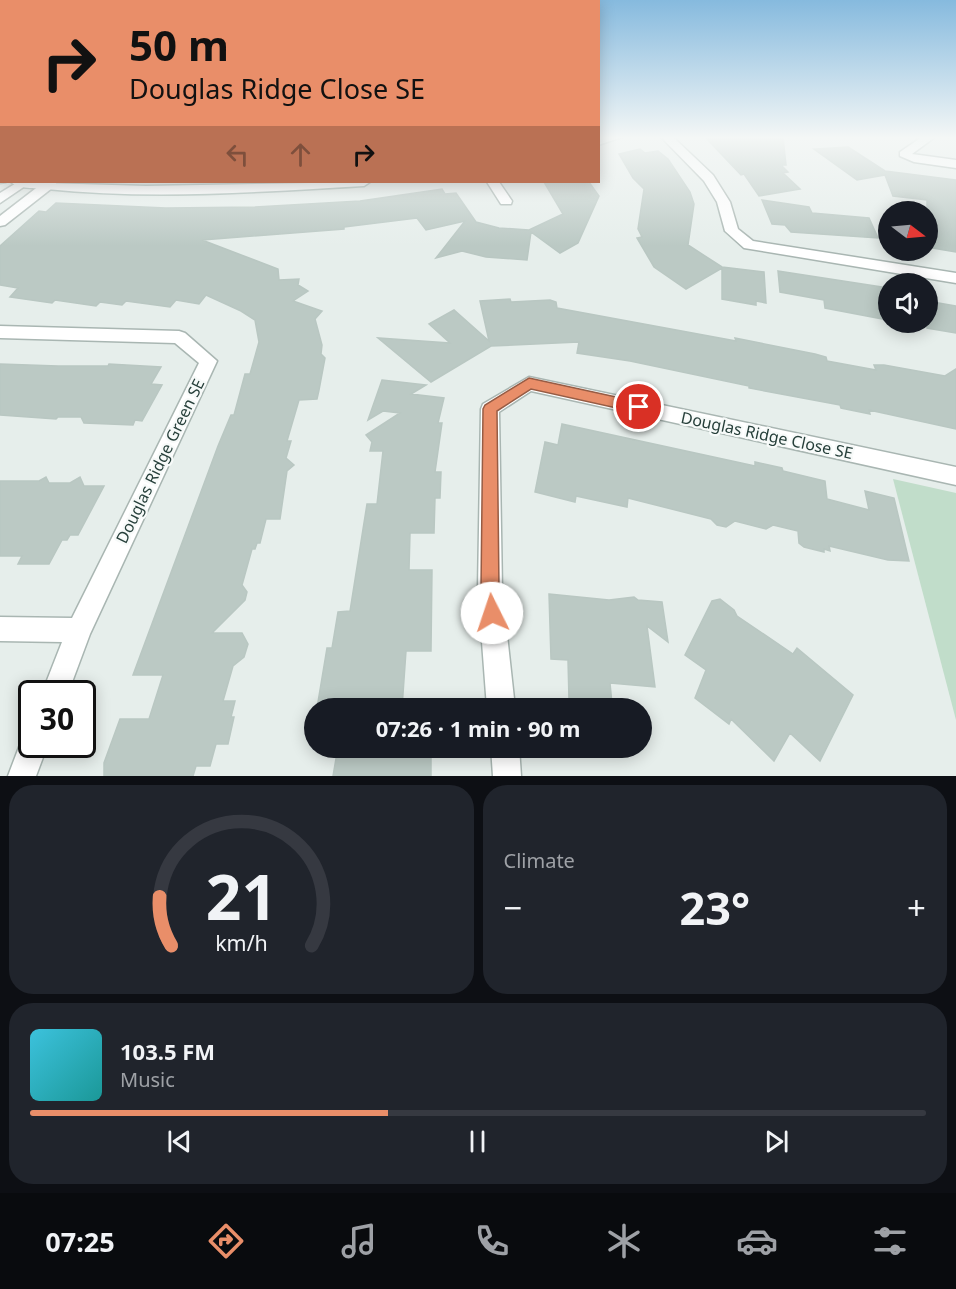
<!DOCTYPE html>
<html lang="en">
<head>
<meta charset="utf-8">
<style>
	:root { --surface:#171b24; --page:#20242c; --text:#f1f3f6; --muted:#9ea1a6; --line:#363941; --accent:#e98e69 }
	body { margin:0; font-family:"Noto Sans",sans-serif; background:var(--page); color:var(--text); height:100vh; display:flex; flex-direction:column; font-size:22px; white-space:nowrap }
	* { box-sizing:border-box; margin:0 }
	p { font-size:20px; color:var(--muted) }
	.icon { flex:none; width:33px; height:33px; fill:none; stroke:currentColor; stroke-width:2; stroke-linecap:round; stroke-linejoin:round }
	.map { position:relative; height:776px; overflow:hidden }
	.drawer { display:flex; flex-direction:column; gap:9px; padding:9px; background:#0d0f14; flex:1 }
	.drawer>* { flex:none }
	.guide { position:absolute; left:0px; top:0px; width:600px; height:183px; box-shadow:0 3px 15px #0003; background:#e98e69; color:#111; overflow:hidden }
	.needle { width:39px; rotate:106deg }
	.tools { position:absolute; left:878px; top:201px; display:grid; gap:12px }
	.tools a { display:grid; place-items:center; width:60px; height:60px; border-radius:50%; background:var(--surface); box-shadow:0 3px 15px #0003; font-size:30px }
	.speed { position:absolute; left:18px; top:680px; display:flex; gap:12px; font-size:30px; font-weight:700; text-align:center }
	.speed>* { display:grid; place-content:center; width:78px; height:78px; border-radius:50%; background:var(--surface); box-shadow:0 3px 15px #0003; line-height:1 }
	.speed .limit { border:3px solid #111; border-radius:9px; background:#fff; color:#111 }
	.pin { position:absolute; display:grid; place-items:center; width:51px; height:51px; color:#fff; margin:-26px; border:3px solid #fff; border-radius:50%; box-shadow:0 2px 6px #0007 }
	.me { position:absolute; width:66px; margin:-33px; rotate:356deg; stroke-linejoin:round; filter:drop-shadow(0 0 4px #0008) }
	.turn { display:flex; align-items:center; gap:21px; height:126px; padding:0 30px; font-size:27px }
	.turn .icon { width:78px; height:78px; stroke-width:2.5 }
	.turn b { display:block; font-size:42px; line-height:51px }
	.lanes { display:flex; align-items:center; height:57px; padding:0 30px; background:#0003; justify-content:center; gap:30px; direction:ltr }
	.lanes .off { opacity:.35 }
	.big { font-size:45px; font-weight:700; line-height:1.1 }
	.drawer .tile { flex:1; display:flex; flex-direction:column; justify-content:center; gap:9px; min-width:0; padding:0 21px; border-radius:24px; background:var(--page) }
	.drawer .dial { align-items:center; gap:0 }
	.dial svg { height:156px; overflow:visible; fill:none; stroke:var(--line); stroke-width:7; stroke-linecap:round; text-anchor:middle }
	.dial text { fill:var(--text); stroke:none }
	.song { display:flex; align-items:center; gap:18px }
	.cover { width:72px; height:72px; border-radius:9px; background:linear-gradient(135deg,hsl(190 70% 55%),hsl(180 70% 35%)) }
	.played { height:6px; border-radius:3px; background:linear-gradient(90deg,var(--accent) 40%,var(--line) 40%) }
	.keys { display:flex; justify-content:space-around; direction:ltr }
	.heat { display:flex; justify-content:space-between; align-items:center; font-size:33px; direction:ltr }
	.drawer .tiles { flex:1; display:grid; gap:9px; grid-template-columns:1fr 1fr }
	.tile:last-child { grid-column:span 2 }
	.trip { position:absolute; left:304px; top:698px; width:348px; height:60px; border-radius:30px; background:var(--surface); box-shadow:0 3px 15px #0003; font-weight:700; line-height:60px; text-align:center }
	.menu { display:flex; height:96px; justify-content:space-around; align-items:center; background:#090b0e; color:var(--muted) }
	.menu .icon { width:42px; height:42px }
	.menu .current { color:var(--accent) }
	.menu b { font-size:27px; color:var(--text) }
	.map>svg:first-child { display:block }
</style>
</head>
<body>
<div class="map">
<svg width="956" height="776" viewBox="0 0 956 776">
	<rect width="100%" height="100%" fill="#e6eeeb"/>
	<!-- green -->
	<path fill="#c1ddca" d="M893 479 956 493V720Z"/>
	<!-- building -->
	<path fill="#bbc9c4" stroke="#b9c7c2" stroke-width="1.5" d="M705 137H783L786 165H781L788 172 783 173 800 189 759 196 744 174 741 175Z
		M848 147 885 171 956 180V252L927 247V200L893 196 885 175 857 180 814 149Z
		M640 149 645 153 658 151 668 159 690 192 694 204 688 245 722 267 764 272 766 303 756 301V305L722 299V268L686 289 654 267 637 238 642 237 638 229 644 189 633 178 619 154Z
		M544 182H589L599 196 578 243 560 253 531 232 527 260 486 257 462 251 436 258 465 221 426 230 417 218 344 227V229L202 240 278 269 279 280 299 279 298 285 308 291 293 301 322 311 315 319 322 345 321 354 325 358 319 390 317 399 299 400 287 441H291L286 458 294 465 287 471 280 519H266L260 543H257L255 549H252L242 585 247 592 245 600 212 633H242L248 644 244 657 233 666 223 701H235L231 717H234L228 744H216L210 766H196L193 776H104V763L120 719H149L163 675H133L218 446 231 415H234L245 374H250L259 342 255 320 241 311 206 295 199 304 176 300 170 307 126 301 122 305 100 302 96 306 55 300 52 303 10 297 18 288 0 285V246L39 211 46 212 56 203 166 208 255 207 360 201 442 189 445 194 456 193 476 222 499 228 529 230 563 214Z
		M762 200 809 207 812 213 869 218 878 238 791 232 785 225 772 224Z
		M778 271 888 288V320L825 308 824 300 780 292Z
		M510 299 511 302 550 300 556 302 557 308 736 341 735 338 815 354 826 357 827 361 876 370 874 365H884L945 376 956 369V429L869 410 870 414 841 408 840 405 749 388V386L630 361 577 353 579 342 491 346 431 382 378 338 450 343 429 324 454 310 489 341 480 301Z
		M927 301 956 306V333L927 328Z
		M0 364 58 366H108L109 364 161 367 151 384 162 385 142 421 135 420 133 425 84 423 81 417H58L56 419 0 415Z
		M382 380 426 385 411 394 444 398 438 423H442L435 472H441L440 498H435L434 533H410L409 570H432L431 651H406L402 708H317L327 648H332L338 612 350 611 367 504H377L383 451H370L372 442 366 435 400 413 383 411 368 420Z
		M562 424 755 466V462L782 468 783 471 825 481 827 499 869 510 865 491 894 498 909 561 888 560 829 546 830 551 824 549V552L804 547 799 543 798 531 773 525 766 529 735 521 726 527 717 525 711 519 628 498 627 507 576 496 575 502 535 492 545 442 558 445Z
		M46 477 49 483H70L80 477 84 486H104L78 535H70L67 540H62L49 564H18L22 556H0V481H39Z
		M549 594 609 600 634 597 638 600 662 602 668 642 647 626 655 687 610 683 612 704 569 700 568 660 551 659Z
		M720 599 734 610 737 616 793 654 797 648 853 695 820 761 790 733 774 761 731 719 729 724 695 698 706 670 685 655 712 601Z
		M338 747H431V776H333Z"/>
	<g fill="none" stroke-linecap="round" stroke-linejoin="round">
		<!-- street casing -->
		<g stroke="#a9b6b2" stroke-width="3">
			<path id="street" d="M661 137H673L713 175 730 202 738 229 753 241 956 273V283L744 248 725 231 717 202 704 181Z
				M922 137H935L912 154 956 160V168L914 162 900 156V152Z
				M18 182H31L0 203V193Z
				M44 182H56V185L5 225 0 226V216Z
				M487 182H499L512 201 511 204H501Z
				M0 326 179 331 185 333 217 361 90 634 68 693H42L62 642 0 641V617L72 618 199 363 175 343 0 338Z
				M529 377 956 467V485L531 391 499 412 502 589 515 708H487L478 589 481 409 483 404Z
				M32 731V744H48L36 776H8L24 734Z
				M491 747H519L521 776H493Z"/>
		</g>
		<!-- secondary casing -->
		<g stroke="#a5b9b3" stroke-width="3">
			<path id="secondary" d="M603 137H622L598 145V138Z
				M0 160 2 161V168H0Z
				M0 175 2 182H6L0 183Z
				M11 182 146 186 370 182 364 186C259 192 152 200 46 189 36 188 18 189 11 182Z"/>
		</g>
		<!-- street -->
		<use href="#street" fill="#fff" fill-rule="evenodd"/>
		<!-- secondary -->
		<use href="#secondary" fill="#fff" fill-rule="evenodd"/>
	</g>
	<!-- sky -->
	<linearGradient id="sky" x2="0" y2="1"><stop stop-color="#86bade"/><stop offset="0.56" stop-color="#f4f7f6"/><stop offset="1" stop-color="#f4f7f6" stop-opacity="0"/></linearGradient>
	<rect width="956" height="246" fill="url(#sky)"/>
	<!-- route -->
	<path fill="#e98e69" stroke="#975c44" stroke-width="1.5" d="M529 378 639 402 644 403 646 407 644 411 639 413 531 389 497 411 499 589 501 613 498 620 492 622 485 620 481 589 483 409 485 405Z"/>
	<g text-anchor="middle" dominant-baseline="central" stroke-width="4.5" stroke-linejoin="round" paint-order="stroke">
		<!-- street labels -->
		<g font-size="16" fill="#263f3a" stroke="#f7faf9">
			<text transform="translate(767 435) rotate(12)">Douglas Ridge Close SE</text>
			<text transform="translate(160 461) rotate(-64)">Douglas Ridge Green SE</text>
		</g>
	</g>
</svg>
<div class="tools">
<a><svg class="needle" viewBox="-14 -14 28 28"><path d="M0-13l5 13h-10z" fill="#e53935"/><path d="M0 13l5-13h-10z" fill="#9ea1a6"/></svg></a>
<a><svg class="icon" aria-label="sound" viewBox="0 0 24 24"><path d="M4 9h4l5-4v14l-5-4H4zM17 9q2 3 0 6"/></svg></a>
</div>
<div class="speed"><div class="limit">30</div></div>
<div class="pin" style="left:639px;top:407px;background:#d93025"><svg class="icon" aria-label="arrive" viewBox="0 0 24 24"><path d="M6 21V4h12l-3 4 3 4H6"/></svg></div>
<svg class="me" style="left:492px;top:613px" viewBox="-20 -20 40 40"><circle r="19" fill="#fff"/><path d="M0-13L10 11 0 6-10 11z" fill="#e98e69"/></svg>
<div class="trip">07:26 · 1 min · 90 m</div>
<div class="guide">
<div class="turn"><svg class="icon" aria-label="right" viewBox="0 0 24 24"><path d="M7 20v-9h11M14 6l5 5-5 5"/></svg><div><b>50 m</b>Douglas Ridge Close SE</div></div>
<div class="lanes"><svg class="icon off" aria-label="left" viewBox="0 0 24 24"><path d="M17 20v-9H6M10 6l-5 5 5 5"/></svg><svg class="icon off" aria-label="ahead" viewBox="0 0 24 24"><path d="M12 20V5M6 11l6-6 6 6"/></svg><svg class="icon" aria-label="right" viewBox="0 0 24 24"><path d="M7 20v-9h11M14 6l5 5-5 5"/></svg></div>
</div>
</div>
<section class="drawer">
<div class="tiles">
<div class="tile dial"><svg viewBox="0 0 100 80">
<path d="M14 69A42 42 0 1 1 86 69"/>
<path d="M14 69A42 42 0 0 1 8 44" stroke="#e98e69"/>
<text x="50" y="56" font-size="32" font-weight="700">21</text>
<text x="50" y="72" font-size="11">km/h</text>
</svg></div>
<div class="tile"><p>Climate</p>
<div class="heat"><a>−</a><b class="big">23°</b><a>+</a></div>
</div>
<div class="tile">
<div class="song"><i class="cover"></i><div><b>103.5 FM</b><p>Music</p></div></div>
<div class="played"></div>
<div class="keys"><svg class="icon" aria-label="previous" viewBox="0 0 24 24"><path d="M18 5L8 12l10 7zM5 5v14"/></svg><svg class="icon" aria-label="pause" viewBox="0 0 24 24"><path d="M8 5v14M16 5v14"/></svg><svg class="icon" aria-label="next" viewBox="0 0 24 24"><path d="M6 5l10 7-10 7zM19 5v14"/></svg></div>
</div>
</div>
</section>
<nav class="menu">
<b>07:25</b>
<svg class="icon current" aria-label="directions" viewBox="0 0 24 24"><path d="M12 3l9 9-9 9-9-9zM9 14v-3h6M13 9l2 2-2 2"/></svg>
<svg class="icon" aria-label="music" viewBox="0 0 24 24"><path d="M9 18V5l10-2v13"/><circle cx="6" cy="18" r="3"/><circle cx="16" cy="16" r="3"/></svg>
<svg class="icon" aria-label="phone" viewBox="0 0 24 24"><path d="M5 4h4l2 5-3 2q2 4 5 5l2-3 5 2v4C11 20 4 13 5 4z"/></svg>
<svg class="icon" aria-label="climate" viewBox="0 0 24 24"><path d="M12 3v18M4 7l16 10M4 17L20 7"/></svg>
<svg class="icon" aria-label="car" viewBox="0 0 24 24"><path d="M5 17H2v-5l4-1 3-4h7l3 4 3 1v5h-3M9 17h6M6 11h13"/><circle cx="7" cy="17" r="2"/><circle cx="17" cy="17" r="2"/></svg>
<svg class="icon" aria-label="filters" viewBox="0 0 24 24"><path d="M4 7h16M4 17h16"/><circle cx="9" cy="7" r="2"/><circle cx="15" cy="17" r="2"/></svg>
</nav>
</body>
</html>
